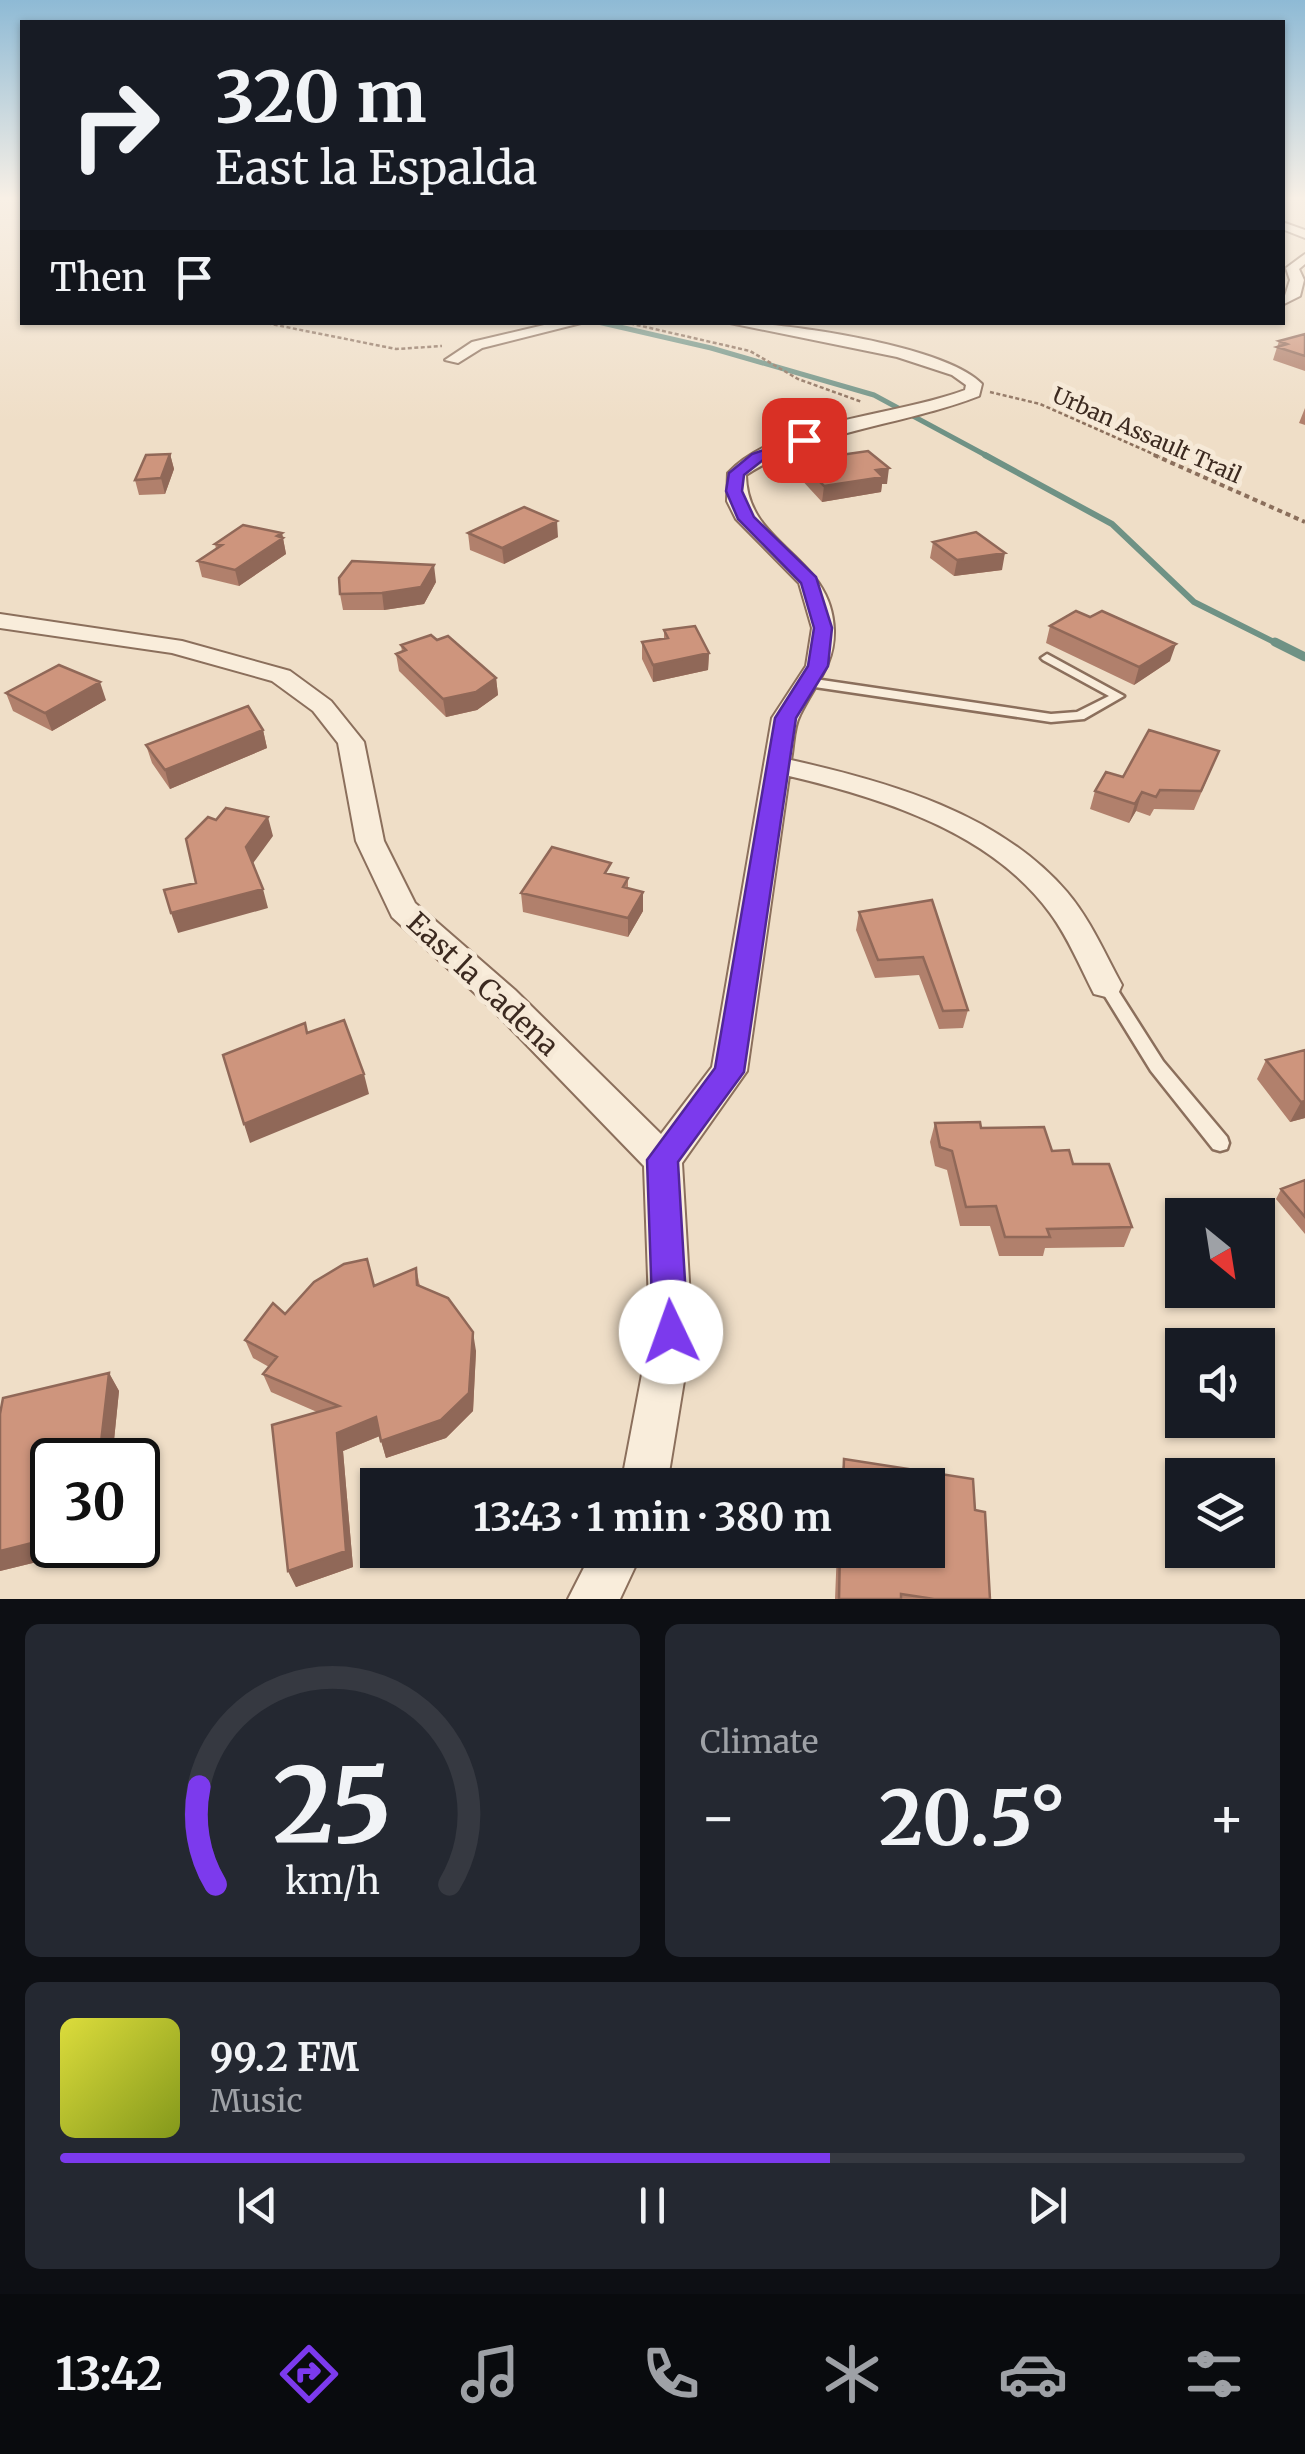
<!DOCTYPE html>
<html lang="en">
<head>
<meta charset="utf-8">
<style>
	:root { --surface:#171b24; --page:#242831; --text:#f1f3f6; --muted:#9ea1a6; --line:#363941; --accent:#7c3aed }
	body { margin:0; font-family:Merriweather,serif; background:var(--page); color:var(--text); height:100vh; display:flex; flex-direction:column; font-size:38px; white-space:nowrap }
	* { box-sizing:border-box; margin:0 }
	p { font-size:32px; color:var(--muted) }
	.icon { flex:none; width:55px; height:55px; fill:none; stroke:currentColor; stroke-width:2; stroke-linecap:round; stroke-linejoin:round }
	.map { position:relative; height:1599px; overflow:hidden }
	.side { display:flex; flex-direction:column; gap:25px; padding:25px; background:#0d0f14; flex:1 }
	.side>* { flex:none }
	.banner { position:absolute; left:20px; top:20px; width:1265px; height:305px; border-radius:0px; box-shadow:0 2px 8px #0004; background:#171b24; color:var(--text); overflow:hidden }
	.needle { width:65px; rotate:150deg }
	.tools { position:absolute; left:1165px; top:1198px; display:grid; gap:20px }
	.tools a { display:grid; place-items:center; width:110px; height:110px; border-radius:0px; background:var(--surface); box-shadow:0 2px 8px #0004; font-size:50px }
	.speed { position:absolute; left:30px; top:1438px; display:flex; gap:20px; font-size:50px; font-weight:700; text-align:center }
	.speed>* { display:grid; place-content:center; width:130px; height:130px; border-radius:50%; background:var(--surface); box-shadow:0 2px 8px #0004; line-height:1 }
	.speed .limit { border:5px solid #111; border-radius:15px; background:#fff; color:#111 }
	.pin { position:absolute; display:grid; place-items:center; width:85px; height:85px; color:#fff; margin:-42px; border-radius:20px; box-shadow:0 5px 15px #0006 }
	.me { position:absolute; width:110px; margin:-55px; rotate:357deg; stroke-linejoin:round; filter:drop-shadow(0 0 8px #0008) }
	.turn { display:flex; align-items:center; gap:35px; height:210px; padding:0 30px; font-size:45px }
	.turn .icon { width:130px; height:130px; stroke-width:2.5 }
	.turn b { display:block; font-size:70px; line-height:85px }
	.then { display:flex; align-items:center; height:95px; padding:0 30px; background:#0003; gap:20px; font-size:38px }
	.big { font-size:75px; font-weight:700; line-height:1.1 }
	.side .widget { flex:1; display:flex; flex-direction:column; justify-content:center; gap:15px; min-width:0; padding:0 35px; border-radius:15px; background:var(--page) }
	.side .dial { align-items:center; gap:0 }
	.dial svg { height:260px; overflow:visible; fill:none; stroke:var(--line); stroke-width:7; stroke-linecap:round; text-anchor:middle }
	.dial text { fill:var(--text); stroke:none }
	.song { display:flex; align-items:center; gap:30px }
	.cover { width:120px; height:120px; border-radius:15px; background:linear-gradient(135deg,hsl(60 70% 55%),hsl(70 70% 35%)) }
	.played { height:10px; border-radius:5px; background:linear-gradient(90deg,var(--accent) 65%,var(--line) 65%) }
	.keys { display:flex; justify-content:space-around; direction:ltr }
	.heat { display:flex; justify-content:space-between; align-items:center; font-size:55px; direction:ltr }
	.side .tiles { flex:1; display:grid; gap:25px; grid-template-columns:1fr 1fr }
	.widget:last-child { grid-column:span 2 }
	.trip { position:absolute; left:360px; top:1468px; width:585px; height:100px; border-radius:0px; background:var(--surface); box-shadow:0 2px 8px #0004; font-weight:700; line-height:100px; text-align:center }
	.menu { display:flex; height:160px; justify-content:space-around; align-items:center; background:#090b0e; color:var(--muted) }
	.menu .icon { width:70px; height:70px }
	.menu .on { color:var(--accent) }
	.menu b { font-size:45px; color:var(--text) }
	.map>svg:first-child { display:block }
</style>
</head>
<body>
<div class="map">
<svg width="1305" height="1599" viewBox="0 0 1305 1599">
	<rect width="100%" height="100%" fill="#efdec7"/>
	<g fill="none" stroke-linecap="round" stroke-linejoin="round">
		<!-- stream-far2 -->
		<path stroke="#6f9285" stroke-width="5" d="M598 322 711 348 874 395 989 457"/>
		<!-- stream-far1 -->
		<path stroke="#6f9285" stroke-width="6" d="M985 455 1112 524 1194 602 1280 645"/>
		<!-- stream -->
		<path stroke="#6f9285" stroke-width="9" d="M1275 642 1305 657"/>
		<!-- service casing -->
		<g stroke="#8b6f5c" stroke-width="5">
			<path id="service" d="M1047 654 1124 696 1084 719 1051 722 808 686 802 682 808 678 1051 714 1077 712 1109 696 1043 660 1041 658Z
				M1106 979 1112 981 1163 1061 1227 1137 1229 1143 1227 1149 1220 1151 1213 1149 1151 1071 1098 985 1100 981Z"/>
		</g>
		<!-- minor casing -->
		<g stroke="#8b6f5c" stroke-width="4">
			<path id="minor" d="M1282 222 1305 230V238L1282 229Z
				M1305 254V264L1299 269 1304 280 1300 296 1282 305 1290 280 1286 268Z
				M557 322H585L482 348 458 363 445 360 472 342Z
				M725 322C781 322 945 345 982 384L979 396C902 426 817 429 746 475 747 547 832 555 834 630 835 666 814 685 800 715 793 728 794 746 791 760 889 782 999 813 1067 892 1090 919 1105 954 1122 985L1118 994 1106 997 1094 994C1080 967 1068 937 1050 913 991 832 882 798 789 776L747 1071 682 1163 692 1332 667 1485H621L650 1332 644 1166 491 1008 392 917 356 841 338 743 313 711 272 681 172 653 0 628V614L182 641 290 671 331 701 364 742 384 841 415 903 515 990 661 1134 712 1067 772 718 806 666 812 628 799 583 736 519 727 501 728 473C778 420 897 416 965 390L966 385 952 375 897 357Z
				M593 1550H643L620 1599H568Z"/>
		</g>
		<!-- path-far1 -->
		<path stroke="#8b6f5c" stroke-width="2.5" stroke-dasharray="4 2.5" stroke-linecap="butt" d="M261 322 396 349 442 346
			M624 322 750 351 798 379 862 402
			M990 392 1040 404 1160 457"/>
		<!-- path -->
		<path stroke="#8b6f5c" stroke-width="4" stroke-dasharray="5 4" stroke-linecap="butt" d="M1154 455 1305 522"/>
		<!-- service -->
		<use href="#service" fill="#f9eddb" fill-rule="evenodd"/>
		<!-- minor -->
		<use href="#minor" fill="#f9eddb" fill-rule="evenodd"/>
	</g>
	<!-- wall -->
	<path fill="#b1806c" d="M1305 334V371L1273 360 1279 341Z
		M1305 408V425L1299 423Z
		M170 454 174 469 165 494 139 495 135 480Z
		M799 461 887 484H882L881 492 822 502 798 476Z
		M282 533 286 554 239 586 202 577 198 561 216 549 215 544Z
		M468 533 558 537 504 564 470 550Z
		M933 542 1002 570 954 576 930 558Z
		M436 582 424 604 384 610H343L340 594Z
		M1090 617 1170 661 1134 685 1046 643 1050 626Z
		M664 630 709 653 708 670 653 682 642 659V642L664 639Z
		M437 640 496 678 498 695 477 710 446 717 399 671 396 654 402 652 401 645Z
		M6 693 106 700 52 731 13 711Z
		M263 730 267 748 170 789 152 763 146 745Z
		M1219 751 1194 810 1154 809 1150 816 1136 811 1129 823 1090 809 1095 791 1123 777Z
		M612 874 628 878V888L643 911 628 937 523 912 521 893Z
		M932 900 968 1010 963 1028 939 1029 919 975 875 978 856 930 859 912Z
		M1305 1051V1118L1290 1122 1257 1079 1266 1060Z
		M935 1123 981 1128 1052 1151 1073 1164 1132 1227 1124 1247 1045 1248 1043 1256H999L990 1226H960L947 1170 935 1166 930 1142Z
		M1305 1180V1234L1276 1199 1281 1189Z
		M416 1268 420 1286 476 1351 473 1411 446 1438 386 1458 380 1436 343 1451 353 1567 296 1587 288 1571 317 1412 271 1392 263 1374 269 1367 253 1358 245 1340Z
		M109 1373 119 1391 112 1460H52V1533L45 1560 0 1571V1414L3 1398Z
		M844 1459 973 1479 975 1510 985 1512 990 1599H835L837 1550H928V1485H840Z"/>
	<!-- shaded-wall -->
	<path fill="#906858" d="M170 454 174 469 165 494 161 478Z
		M889 468 887 484H882L881 492 822 502 824 486 876 470Z
		M557 521 558 537 504 564 502 548Z
		M282 533 286 554 239 586 235 570Z
		M1005 553 1002 570 954 576 957 560Z
		M434 565 436 582 424 604 384 610 382 593Z
		M1176 644 1170 661 1134 685 1139 667Z
		M709 653 708 670 653 682V665Z
		M496 678 498 695 477 710 446 717 443 699Z
		M100 682 106 700 52 731 45 713Z
		M263 730 267 748 170 789 165 770Z
		M1142 792 1136 811 1129 823 1135 804Z
		M268 817 273 836 251 866 246 847Z
		M263 889 268 908 178 933 171 913Z
		M643 892V911L628 937V918Z
		M364 1074 369 1094 250 1143 244 1124Z
		M1305 1101V1118L1290 1122 1301 1102Z
		M473 1332 476 1351 473 1411 446 1438 386 1458 381 1441Z
		M109 1373 119 1391 112 1460H99Z
		M376 1417 382 1435 343 1451 353 1567 296 1587 288 1571 337 1433Z
		M44 1499 52 1510V1533L45 1560 0 1571V1551Z"/>
	<!-- building -->
	<path fill="#ce957d" stroke="#906858" stroke-width="2.5" d="M1305 334V356L1277 347 1287 344 1279 341Z
		M868 451 889 468 876 470 883 477 824 486 799 461Z
		M170 454 161 478 135 480 146 455Z
		M524 507 557 521 502 548 468 533Z
		M243 525 282 533 277 536 283 538 235 570 198 561 222 545 215 544Z
		M976 532 1005 553 957 560 933 542Z
		M352 561 434 565 421 587 382 593 340 594 339 578Z
		M1076 611 1090 617 1102 611 1176 644 1139 667 1050 626Z
		M695 626 709 653 653 665 642 642 668 638 664 630Z
		M431 635 437 640 448 636 496 678 476 692 443 699 396 654 406 650 401 645Z
		M59 665 100 682 45 713 6 693Z
		M248 706 263 730 165 770 146 745Z
		M1149 730 1219 751 1201 791 1160 790 1156 797 1142 792 1135 804 1095 791 1106 772 1123 777Z
		M226 808 268 817 246 847 263 889 171 913 164 890 196 883 186 839 208 817 216 820Z
		M552 847 611 863 605 873 628 878 623 887 643 892 628 918 521 893Z
		M932 900 968 1010 943 1011 923 957 878 960 859 912Z
		M344 1020 364 1074 244 1124 223 1055 305 1023 307 1033Z
		M1305 1050V1101L1301 1102 1266 1060Z
		M980 1122 981 1128 1044 1127 1052 1151 1069 1150 1073 1164H1109L1132 1227 1047 1229 1050 1237H1005L996 1206 966 1207 952 1151 940 1147 935 1123Z
		M1305 1180V1217L1281 1189Z
		M367 1259 374 1286 416 1268 417 1285 448 1298 473 1332 469 1393 441 1420 381 1441 376 1417 337 1433 346 1551 288 1571 272 1425 339 1406 263 1374 277 1357 245 1340 273 1303 285 1314 314 1282 344 1264Z
		M109 1373 99 1460H52V1497L44 1499 32 1543 0 1551V1414L3 1398Z
		M844 1459 973 1479 975 1510 985 1512 990 1599H934L901 1594V1599H839L840 1550H928V1485H843Z"/>
	<!-- sky -->
	<linearGradient id="sky" x2="0" y2="1"><stop stop-color="#8ebad5"/><stop offset="0.47" stop-color="#f8f0e6"/><stop offset="1" stop-color="#f8f0e6" stop-opacity="0"/></linearGradient>
	<rect width="1305" height="422" fill="url(#sky)"/>
	<!-- route -->
	<path fill="#7c3aed" stroke="#51269a" stroke-width="2.5" d="M804 436 809 444 763 460 744 475 742 491 754 517 816 577 832 628 828 666 796 718 744 1072 678 1162 688 1332 683 1344 671 1349 658 1344 653 1332 647 1160 715 1068 775 718 808 666 814 628 801 583 738 519 726 491 729 473 752 454Z"/>
	<g text-anchor="middle" dominant-baseline="central" stroke-width="10" stroke-linejoin="round" paint-order="stroke">
		<!-- far-street labels -->
		<g font-size="22" fill="#3c2a20" stroke="#f6e9d7">
			<text transform="translate(1147 435) rotate(24)">Urban Assault Trail</text>
		</g>
		<!-- street labels -->
		<g font-size="28" fill="#3c2a20" stroke="#f6e9d7">
			<text transform="translate(483 984) rotate(43)">East la Cadena</text>
		</g>
	</g>
</svg>
<div class="tools">
<a><svg class="needle" viewBox="-14 -14 28 28"><path d="M0-13l5 13h-10z" fill="#e53935"/><path d="M0 13l5-13h-10z" fill="#9ea1a6"/></svg></a>
<a><svg class="icon" aria-label="sound" viewBox="0 0 24 24"><path d="M4 9h4l5-4v14l-5-4H4zM17 9q2 3 0 6"/></svg></a>
<a><svg class="icon" aria-label="layers" viewBox="0 0 24 24"><path d="M12 4l9 5-9 5-9-5zM3 14l9 5 9-5"/></svg></a>
</div>
<div class="speed"><div class="limit">30</div></div>
<div class="pin" style="left:804px;top:440px;background:#d93025"><svg class="icon" aria-label="arrive" viewBox="0 0 24 24"><path d="M6 21V4h12l-3 4 3 4H6"/></svg></div>
<svg class="me" style="left:671px;top:1332px" viewBox="-20 -20 40 40"><circle r="19" fill="#fff"/><path d="M0-13L10 11 0 6-10 11z" fill="#7c3aed"/></svg>
<div class="trip">13:43 · 1 min · 380 m</div>
<div class="banner">
<div class="turn"><svg class="icon" aria-label="right" viewBox="0 0 24 24"><path d="M7 20v-9h11M14 6l5 5-5 5"/></svg><div><b>320 m</b>East la Espalda</div></div>
<div class="then">Then<svg class="icon" aria-label="arrive" viewBox="0 0 24 24"><path d="M6 21V4h12l-3 4 3 4H6"/></svg></div>
</div>
</div>
<section class="side">
<div class="tiles">
<div class="widget dial"><svg viewBox="0 0 100 80">
<path d="M14 69A42 42 0 1 1 86 69"/>
<path d="M14 69A42 42 0 0 1 9 39" stroke="#7c3aed"/>
<text x="50" y="56" font-size="32" font-weight="700">25</text>
<text x="50" y="72" font-size="11">km/h</text>
</svg></div>
<div class="widget"><p>Climate</p>
<div class="heat"><a>−</a><b class="big">20.5°</b><a>+</a></div>
</div>
<div class="widget">
<div class="song"><i class="cover"></i><div><b>99.2 FM</b><p>Music</p></div></div>
<div class="played"></div>
<div class="keys"><svg class="icon" aria-label="previous" viewBox="0 0 24 24"><path d="M18 5L8 12l10 7zM5 5v14"/></svg><svg class="icon" aria-label="pause" viewBox="0 0 24 24"><path d="M8 5v14M16 5v14"/></svg><svg class="icon" aria-label="next" viewBox="0 0 24 24"><path d="M6 5l10 7-10 7zM19 5v14"/></svg></div>
</div>
</div>
</section>
<nav class="menu">
<b>13:42</b>
<svg class="icon on" aria-label="directions" viewBox="0 0 24 24"><path d="M12 3l9 9-9 9-9-9zM9 14v-3h6M13 9l2 2-2 2"/></svg>
<svg class="icon" aria-label="music" viewBox="0 0 24 24"><path d="M9 18V5l10-2v13"/><circle cx="6" cy="18" r="3"/><circle cx="16" cy="16" r="3"/></svg>
<svg class="icon" aria-label="phone" viewBox="0 0 24 24"><path d="M5 4h4l2 5-3 2q2 4 5 5l2-3 5 2v4C11 20 4 13 5 4z"/></svg>
<svg class="icon" aria-label="climate" viewBox="0 0 24 24"><path d="M12 3v18M4 7l16 10M4 17L20 7"/></svg>
<svg class="icon" aria-label="car" viewBox="0 0 24 24"><path d="M5 17H2v-5l4-1 3-4h7l3 4 3 1v5h-3M9 17h6M6 11h13"/><circle cx="7" cy="17" r="2"/><circle cx="17" cy="17" r="2"/></svg>
<svg class="icon" aria-label="filters" viewBox="0 0 24 24"><path d="M4 7h16M4 17h16"/><circle cx="9" cy="7" r="2"/><circle cx="15" cy="17" r="2"/></svg>
</nav>
</body>
</html>
